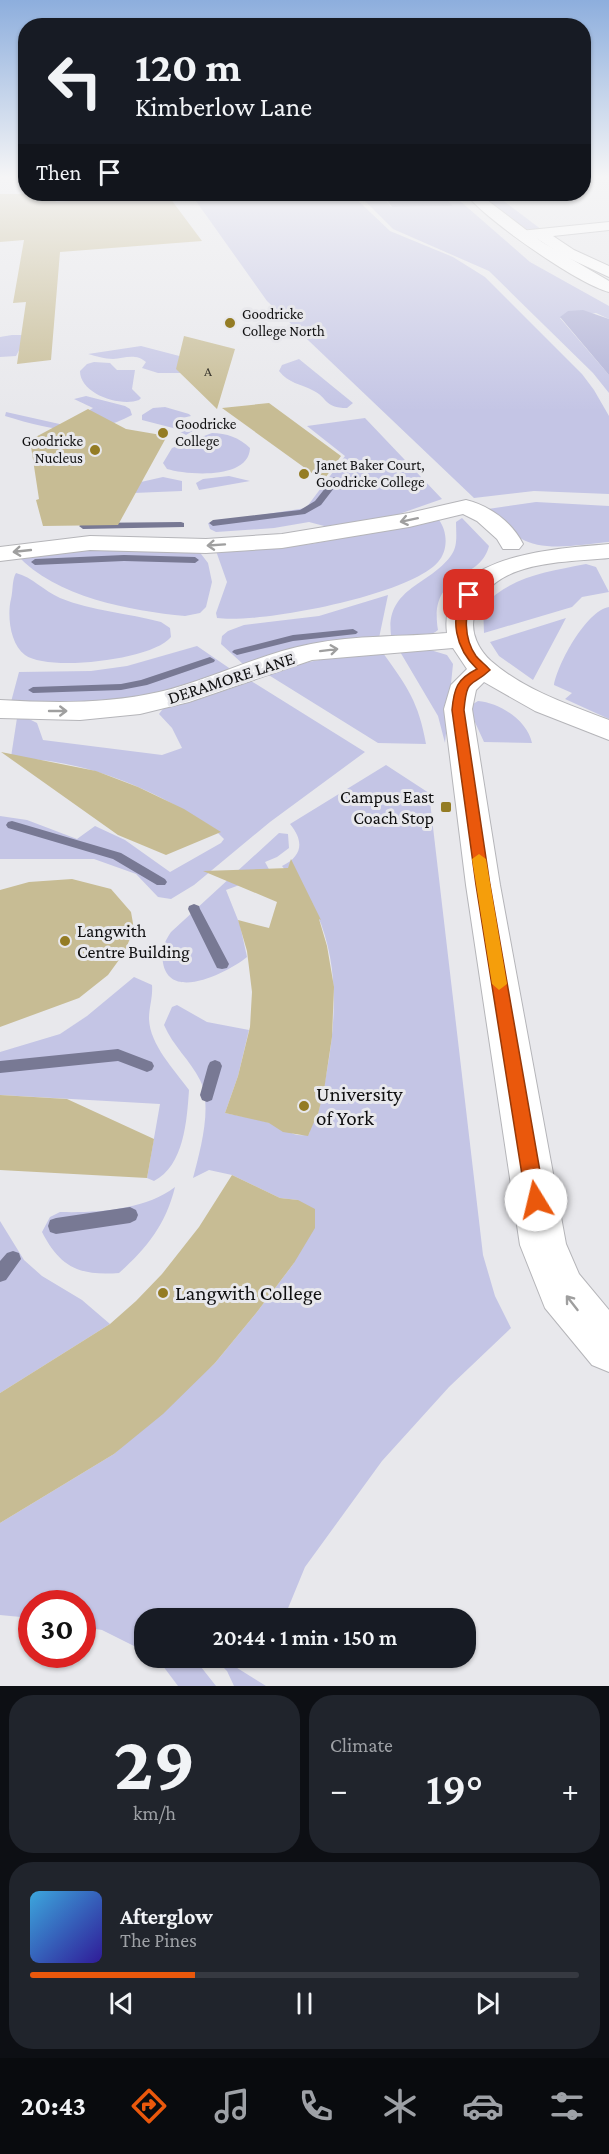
<!DOCTYPE html>
<html lang="en">
<head>
<meta charset="utf-8">
<style>
	:root { --surface:#171b24; --page:#20242c; --text:#f1f3f6; --muted:#9ea1a6; --line:#363941; --accent:#ea580c }
	body { margin:0; font-family:"Crimson Pro",serif; background:var(--page); color:var(--text); height:100vh; display:flex; flex-direction:column; font-size:22px; white-space:nowrap }
	* { box-sizing:border-box; margin:0 }
	p { font-size:20px; color:var(--muted) }
	.icon { flex:none; width:33px; height:33px; fill:none; stroke:currentColor; stroke-width:2; stroke-linecap:round; stroke-linejoin:round }
	.map { position:relative; height:1686px; overflow:hidden }
	.details { display:flex; flex-direction:column; gap:9px; padding:9px; background:#0d0f14; flex:1 }
	.details>* { flex:none }
	.top-card { position:absolute; left:18px; top:18px; width:573px; height:183px; border-radius:24px; box-shadow:0 2px 4px #0004; background:#171b24; color:var(--text); overflow:hidden }
	.speed { position:absolute; left:18px; top:1590px; display:flex; gap:12px; font-size:30px; font-weight:700; text-align:center }
	.speed>* { display:grid; place-content:center; width:78px; height:78px; border-radius:50%; background:var(--surface); box-shadow:0 2px 4px #0004; line-height:1 }
	.speed .limit { border:9px solid #d22; background:#fff; color:#111 }
	.pin { position:absolute; display:grid; place-items:center; width:51px; height:51px; color:#fff; margin:-26px; border-radius:12px; box-shadow:0 3px 9px #0006 }
	.me { position:absolute; width:66px; margin:-33px; rotate:351deg; stroke-linejoin:round; filter:drop-shadow(0 0 4px #0008) }
	.turn { display:flex; align-items:center; gap:21px; height:126px; padding:0 18px; font-size:27px }
	.turn .icon { width:78px; height:78px; stroke-width:2.5 }
	.turn b { display:block; font-size:42px; line-height:51px }
	.then { display:flex; align-items:center; height:57px; padding:0 18px; background:#0003; gap:12px; font-size:22px }
	.big { font-size:45px; font-weight:600; line-height:1.1 }
	.details .card { flex:1; display:flex; flex-direction:column; justify-content:center; gap:9px; min-width:0; padding:0 21px; border-radius:24px; background:var(--page) }
	.details .dial { align-items:center; gap:0 }
	.dial b { font-size:78px; line-height:1 }
	.song { display:flex; align-items:center; gap:18px }
	.cover { width:72px; height:72px; border-radius:9px; background:linear-gradient(135deg,hsl(200 70% 55%),hsl(250 70% 35%)) }
	.played { height:6px; border-radius:3px; background:linear-gradient(90deg,var(--accent) 30%,var(--line) 30%) }
	.keys { display:flex; justify-content:space-around; direction:ltr }
	.heat { display:flex; justify-content:space-between; align-items:center; font-size:33px; direction:ltr }
	.details .tiles { flex:1; display:grid; gap:9px; grid-template-columns:1fr 1fr }
	.card:last-child { grid-column:span 2 }
	.trip { position:absolute; left:134px; top:1608px; width:342px; height:60px; border-radius:24px; background:var(--surface); box-shadow:0 2px 4px #0004; font-weight:600; line-height:60px; text-align:center }
	.tabs { display:flex; height:96px; justify-content:space-around; align-items:center; background:#090b0e; color:var(--muted) }
	.tabs .icon { width:42px; height:42px }
	.tabs .selected { color:var(--accent) }
	.tabs b { font-size:27px; color:var(--text) }
	.map>svg:first-child { display:block }
</style>
</head>
<body>
<div class="map">
<svg width="609" height="1686" viewBox="0 0 609 1686">
	<rect width="100%" height="100%" fill="#e8e8ec"/>
	<!-- green -->
	<path fill="#c4c5e5" d="M191 194H351L390 231 453 257 485 277 582 374 594 390 609 416V494L534 491 474 498 267 301Z
		M358 194H381L391 207 453 206 442 194H452L530 262 609 306V319L596 313 560 318 609 375V393L593 373 489 271 393 229Z
		M501 199 542 230 523 229 486 200Z
		M12 335H27L16 356 0 357V337Z
		M141 346 187 358 181 373H158L142 368 146 362C136 353 124 358 113 359 105 359 96 356 88 354Z
		M299 359 353 403 347 408C324 408 327 397 314 391 301 384 288 383 279 371L282 365Z
		M94 362 110 363 117 370H135L132 389 141 398 139 400C120 407 80 394 80 371L87 364Z
		M86 396 125 406 130 409 132 415C86 439 51 430 5 416L6 412 64 425 93 408 74 399Z
		M165 407 189 414 191 416 182 418 187 423 195 422 196 429 186 435 173 428 142 420V415L153 408Z
		M365 418 442 499 382 520 328 527 309 522 274 528 216 532 210 529 208 523 306 508 345 456 307 426Z
		M212 433C226 433 240 438 250 448 249 480 187 475 167 469L163 463 172 448Z
		M229 476 250 481 199 490 196 483 203 479Z
		M163 477 182 481V491L109 494 132 484Z
		M536 502 609 506V542C582 544 544 553 520 538 508 531 498 518 488 509Z
		M462 518 489 546C480 582 428 571 438 630 427 639 405 640 391 635 385 587 432 585 452 554 458 545 456 533 456 522Z
		M439 520C448 532 448 551 438 562 410 595 260 624 217 618L216 613 227 582 216 551 311 544Z
		M88 549 198 550 208 563 212 582 206 607 200 613 185 616C131 611 55 597 17 555Z
		M586 564 596 567 609 592 582 597 572 607 484 633 483 606C512 576 546 572 586 564Z
		M16 573C32 577 44 591 60 598 92 611 128 613 161 622L170 628 171 637C153 660 48 672 25 655 10 644 7 615 11 599 13 591 12 579 16 573Z
		M388 595 379 638 244 665 221 644 222 636 228 631 244 625 319 616Z
		M609 607V719L565 699 572 693 554 685C558 663 586 611 609 607Z
		M566 618 533 680 499 656 490 642Z
		M197 646 232 670 142 701 92 706 11 702 19 672 91 671 127 666Z
		M427 649 447 655 453 664 445 743 438 716 399 650Z
		M383 653C407 686 419 703 426 744L378 743 267 674C306 660 342 655 383 653Z
		M251 681 365 752 270 822 194 885 171 899 158 897 136 874 94 859H0V816L27 820 77 839 95 826 125 840 170 872 221 843 224 839 218 833 220 832C172 801 122 775 66 764 48 760 29 759 11 757L17 718H27L37 723 43 740 162 755 182 748 172 728 159 714 165 706Z
		M478 701C500 703 527 720 532 743L484 742 468 707Z
		M386 765 429 793 483 1255 495 1296 511 1328 449 1387 382 1461 305 1567 284 1618H144V1651L102 1630 83 1627 82 1604H32L31 1618 0 1615V1523L114 1454 215 1363 257 1312 294 1263 298 1200 280 1198 232 1175 209 1170 193 1178C200 1151 213 1106 200 1080 190 1060 173 1046 164 1025L172 1007 177 1005 207 1022 249 1030 238 1076 225 1113C241 1116 258 1119 273 1124 285 1128 294 1139 309 1134L312 1122H316C332 1055 346 980 317 914 310 897 293 880 282 866 303 856 304 841 290 824Z
		M279 833 288 834 289 848 277 857 265 862 271 873 226 890 240 925 247 957C230 971 170 1003 163 963 161 951 164 942 171 932Z
		M134 977 152 985C153 997 149 1007 149 1019 150 1045 174 1069 189 1090 187 1120 184 1166 154 1181L147 1178 160 1104 0 1095V1052L60 1034 87 1016Z
		M175 1187C166 1224 147 1248 119 1273 79 1276 60 1267 42 1232L50 1217 60 1212C97 1213 145 1210 175 1187Z
		M0 1221 24 1260 42 1276 82 1300 110 1324 0 1393Z
		M157 1658H194L216 1686H178Z
		M214 1658H238L234 1666 266 1686H234L227 1671Z"/>
	<!-- forest -->
	<path fill="#b0b1d7" d="M382 194H442L453 206 392 207Z
		M583 310 609 319V375L560 317 568 311Z"/>
	<g fill="none" stroke-linecap="round" stroke-linejoin="round">
		<!-- stream -->
		<path fill="#787994" fill-rule="evenodd" d="M334 477 341 479 321 505 305 514 213 526 209 523 213 520 300 510 315 501Z
			M181 522 184 523V527L83 529 79 526 83 523Z
			M124 555 195 557 199 560 195 563 124 561 35 565 31 562 35 559Z
			M353 629 358 632 356 634 293 641 237 655 232 652 234 650 293 635Z
			M210 657 215 660 214 662 147 685 121 690 33 693 28 690 33 687 121 684 141 680Z
			M12 821 121 853 165 879 167 882 165 885H157L113 859 8 828 6 825 8 822Z
			M194 904 199 906 200 909 229 964 227 968 222 969 217 968 215 964 188 909 189 906Z
			M118 1049 152 1062 154 1066 152 1070 147 1072 118 1061 0 1073V1061Z
			M215 1060 220 1062 222 1066 212 1100 207 1102 202 1100 200 1095 208 1066 210 1062Z
			M130 1207 136 1210 138 1215 136 1220 130 1223 56 1234 50 1232 48 1226 50 1220 56 1218Z
			M13 1251 19 1253 21 1259 6 1280 0 1282V1261L7 1253Z"/>
	</g>
	<!-- building -->
	<path fill="#c7bc94" d="M0 194H52L56 202 167 194 202 241 60 252 51 360 17 364 26 302 13 303 24 240 0 242Z
		M184 336 235 349 217 409 176 369Z
		M269 403 341 456 323 481 222 408Z
		M88 409 126 429 167 436 118 525 43 526 36 500 39 499 30 440Z
		M1 752 96 771 138 787 184 809 221 832 166 855 118 835Z
		M291 859 321 920 319 919 327 946 334 987 332 1037 324 1090 316 1122H314L308 1136 283 1132 269 1123 225 1113 238 1076 250 1027 252 992 247 951 238 920 269 928 277 902 203 871 288 868Z
		M72 879 111 889 131 912 134 929 124 953 108 975 79 998 0 1027V890L29 882Z
		M0 1095 67 1099 154 1139 147 1178 0 1170Z
		M232 1175 280 1198 298 1200 315 1209V1228L294 1263 257 1312 215 1363 163 1414 114 1454 0 1523V1393L110 1324 136 1301 162 1274 199 1227Z"/>
	<g fill="none" stroke-linecap="round" stroke-linejoin="round">
		<!-- minor casing -->
		<g stroke="#b5b5b9" stroke-width="2">
			<path id="minor" d="M609 222V230L553 236 574 250 609 266V277L564 256 536 238 520 239 513 235 520 231Z
				M466 500C490 506 512 522 523 544L519 549H503L497 539 477 521 463 514 409 527 282 548 206 553 90 550 0 561V547L90 536 206 539 282 534 409 513Z
				M609 544V558C562 563 487 559 474 617 470 633 479 650 491 661 524 690 569 705 609 720V740L535 711 484 682 476 690 472 709 500 885 566 1244 579 1274 609 1310V1372L592 1365 545 1308 520 1245 466 885 444 709 451 685 467 669 453 648 312 660 189 702 140 714 80 720 0 718V700C53 703 107 704 159 692 211 680 258 654 311 644 356 635 402 637 447 633 437 553 557 549 609 544Z"/>
		</g>
		<!-- tertiary casing -->
		<g stroke="#b5b5b9" stroke-width="2">
			<path id="tertiary" d="M466 194H479L542 242 609 281V292C578 284 486 220 466 194Z"/>
		</g>
		<!-- minor -->
		<use href="#minor" fill="#fff" fill-rule="evenodd"/>
		<!-- tertiary -->
		<use href="#tertiary" fill="#fff" fill-rule="evenodd"/>
	</g>
	<!-- one-way arrows -->
	<defs><path id="oneway-shaft" d="M-6 0H5M1.5-3L5.5 0L1.5 3" fill="none" stroke-width="1.6" stroke-linecap="round" stroke-linejoin="round" transform="scale(1.5)"/></defs>
	<g stroke="#9f9f9f">
		<use href="#oneway-shaft" transform="translate(409 520) rotate(168)"/>
		<use href="#oneway-shaft" transform="translate(216 545) rotate(176)"/>
		<use href="#oneway-shaft" transform="translate(22 551) rotate(174)"/>
		<use href="#oneway-shaft" transform="translate(329 650) rotate(-7)"/>
		<use href="#oneway-shaft" transform="translate(58 711)"/>
		<use href="#oneway-shaft" transform="translate(572 1303) rotate(-128)"/>
	</g>
	<!-- sky -->
	<linearGradient id="sky" x2="0" y2="1"><stop stop-color="#8daedd"/><stop offset="0.43" stop-color="#f5f5f6"/><stop offset="1" stop-color="#f5f5f6" stop-opacity="0"/></linearGradient>
	<rect width="609" height="411" fill="url(#sky)"/>
	<!-- route -->
	<path fill="#ea580c" stroke="#983908" stroke-width="1.5" d="M465 592 474 595C463 612 464 639 476 656 480 661 486 665 490 670 471 688 467 676 464 710L490 885 545 1200 542 1206 536 1209 529 1206 526 1200 476 885 452 710C454 688 457 679 477 669 456 649 448 618 465 592Z"/>
	<!-- slow -->
	<path fill="#f59e0b" d="M479 854 486 859 507 984 499 990 492 984 472 859Z"/>
	<!-- markers -->
	<g fill="#947c24" stroke="#e8e8ec" stroke-width="2">
		<circle cx="230" cy="323" r="6"/>
		<circle cx="163" cy="433" r="6"/>
		<circle cx="95" cy="450" r="6"/>
		<circle cx="304" cy="474" r="6"/>
		<rect x="440" y="801" width="12" height="12" rx="3"/>
		<circle cx="65" cy="941" r="6"/>
		<circle cx="304" cy="1106" r="6"/>
		<circle cx="163" cy="1293" r="6"/>
	</g>
	<g text-anchor="middle" dominant-baseline="central" stroke-width="6" stroke-linejoin="round" paint-order="stroke">
		<!-- far-number labels -->
		<g font-size="14" fill="#3d3a31">
			<text x="208" y="371">A</text>
		</g>
		<!-- far-poi labels -->
		<g font-size="15" fill="#0f0f10" stroke="#e8e8ec" text-anchor="start">
			<text x="242" y="314">Goodricke<tspan x="242" dy="17">College North</tspan></text>
			<text x="175" y="424">Goodricke<tspan x="175" dy="17">College</tspan></text>
			<text x="83" y="441" text-anchor="end">Goodricke<tspan x="83" dy="17">Nucleus</tspan></text>
			<text x="316" y="465">Janet Baker Court,<tspan x="316" dy="17">Goodricke College</tspan></text>
		</g>
		<!-- street labels -->
		<g font-size="18" fill="#0f0f10" stroke="#e8e8ec">
			<text transform="translate(231 678) rotate(-18)">DERAMORE LANE</text>
		</g>
		<!-- poi labels -->
		<g font-size="18" fill="#0f0f10" stroke="#e8e8ec" text-anchor="end">
			<text x="434" y="797">Campus East<tspan x="434" dy="21">Coach Stop</tspan></text>
			<text x="77" y="931" text-anchor="start">Langwith<tspan x="77" dy="21">Centre Building</tspan></text>
		</g>
		<!-- near-poi labels -->
		<g font-size="21" fill="#0f0f10" stroke="#e8e8ec" text-anchor="start">
			<text x="316" y="1094">University<tspan x="316" dy="24">of York</tspan></text>
			<text x="175" y="1293">Langwith College</text>
		</g>
	</g>
</svg>
<div class="speed"><div class="limit">30</div></div>
<div class="pin" style="left:469px;top:595px;background:#d93025"><svg class="icon" aria-label="arrive" viewBox="0 0 24 24"><path d="M6 21V4h12l-3 4 3 4H6"/></svg></div>
<svg class="me" style="left:536px;top:1200px" viewBox="-20 -20 40 40"><circle r="19" fill="#fff"/><path d="M0-13L10 11 0 6-10 11z" fill="#ea580c"/></svg>
<div class="trip">20:44 · 1 min · 150 m</div>
<div class="top-card">
<div class="turn"><svg class="icon" aria-label="left" viewBox="0 0 24 24"><path d="M17 20v-9H6M10 6l-5 5 5 5"/></svg><div><b>120 m</b>Kimberlow Lane</div></div>
<div class="then">Then<svg class="icon" aria-label="arrive" viewBox="0 0 24 24"><path d="M6 21V4h12l-3 4 3 4H6"/></svg></div>
</div>
</div>
<section class="details">
<div class="tiles">
<div class="card dial"><b>29</b><p>km/h</p></div>
<div class="card"><p>Climate</p>
<div class="heat"><a>−</a><b class="big">19°</b><a>+</a></div>
</div>
<div class="card">
<div class="song"><i class="cover"></i><div><b>Afterglow</b><p>The Pines</p></div></div>
<div class="played"></div>
<div class="keys"><svg class="icon" aria-label="previous" viewBox="0 0 24 24"><path d="M18 5L8 12l10 7zM5 5v14"/></svg><svg class="icon" aria-label="pause" viewBox="0 0 24 24"><path d="M8 5v14M16 5v14"/></svg><svg class="icon" aria-label="next" viewBox="0 0 24 24"><path d="M6 5l10 7-10 7zM19 5v14"/></svg></div>
</div>
</div>
</section>
<nav class="tabs">
<b>20:43</b>
<svg class="icon selected" aria-label="directions" viewBox="0 0 24 24"><path d="M12 3l9 9-9 9-9-9zM9 14v-3h6M13 9l2 2-2 2"/></svg>
<svg class="icon" aria-label="music" viewBox="0 0 24 24"><path d="M9 18V5l10-2v13"/><circle cx="6" cy="18" r="3"/><circle cx="16" cy="16" r="3"/></svg>
<svg class="icon" aria-label="phone" viewBox="0 0 24 24"><path d="M5 4h4l2 5-3 2q2 4 5 5l2-3 5 2v4C11 20 4 13 5 4z"/></svg>
<svg class="icon" aria-label="climate" viewBox="0 0 24 24"><path d="M12 3v18M4 7l16 10M4 17L20 7"/></svg>
<svg class="icon" aria-label="car" viewBox="0 0 24 24"><path d="M5 17H2v-5l4-1 3-4h7l3 4 3 1v5h-3M9 17h6M6 11h13"/><circle cx="7" cy="17" r="2"/><circle cx="17" cy="17" r="2"/></svg>
<svg class="icon" aria-label="filters" viewBox="0 0 24 24"><path d="M4 7h16M4 17h16"/><circle cx="9" cy="7" r="2"/><circle cx="15" cy="17" r="2"/></svg>
</nav>
</body>
</html>
